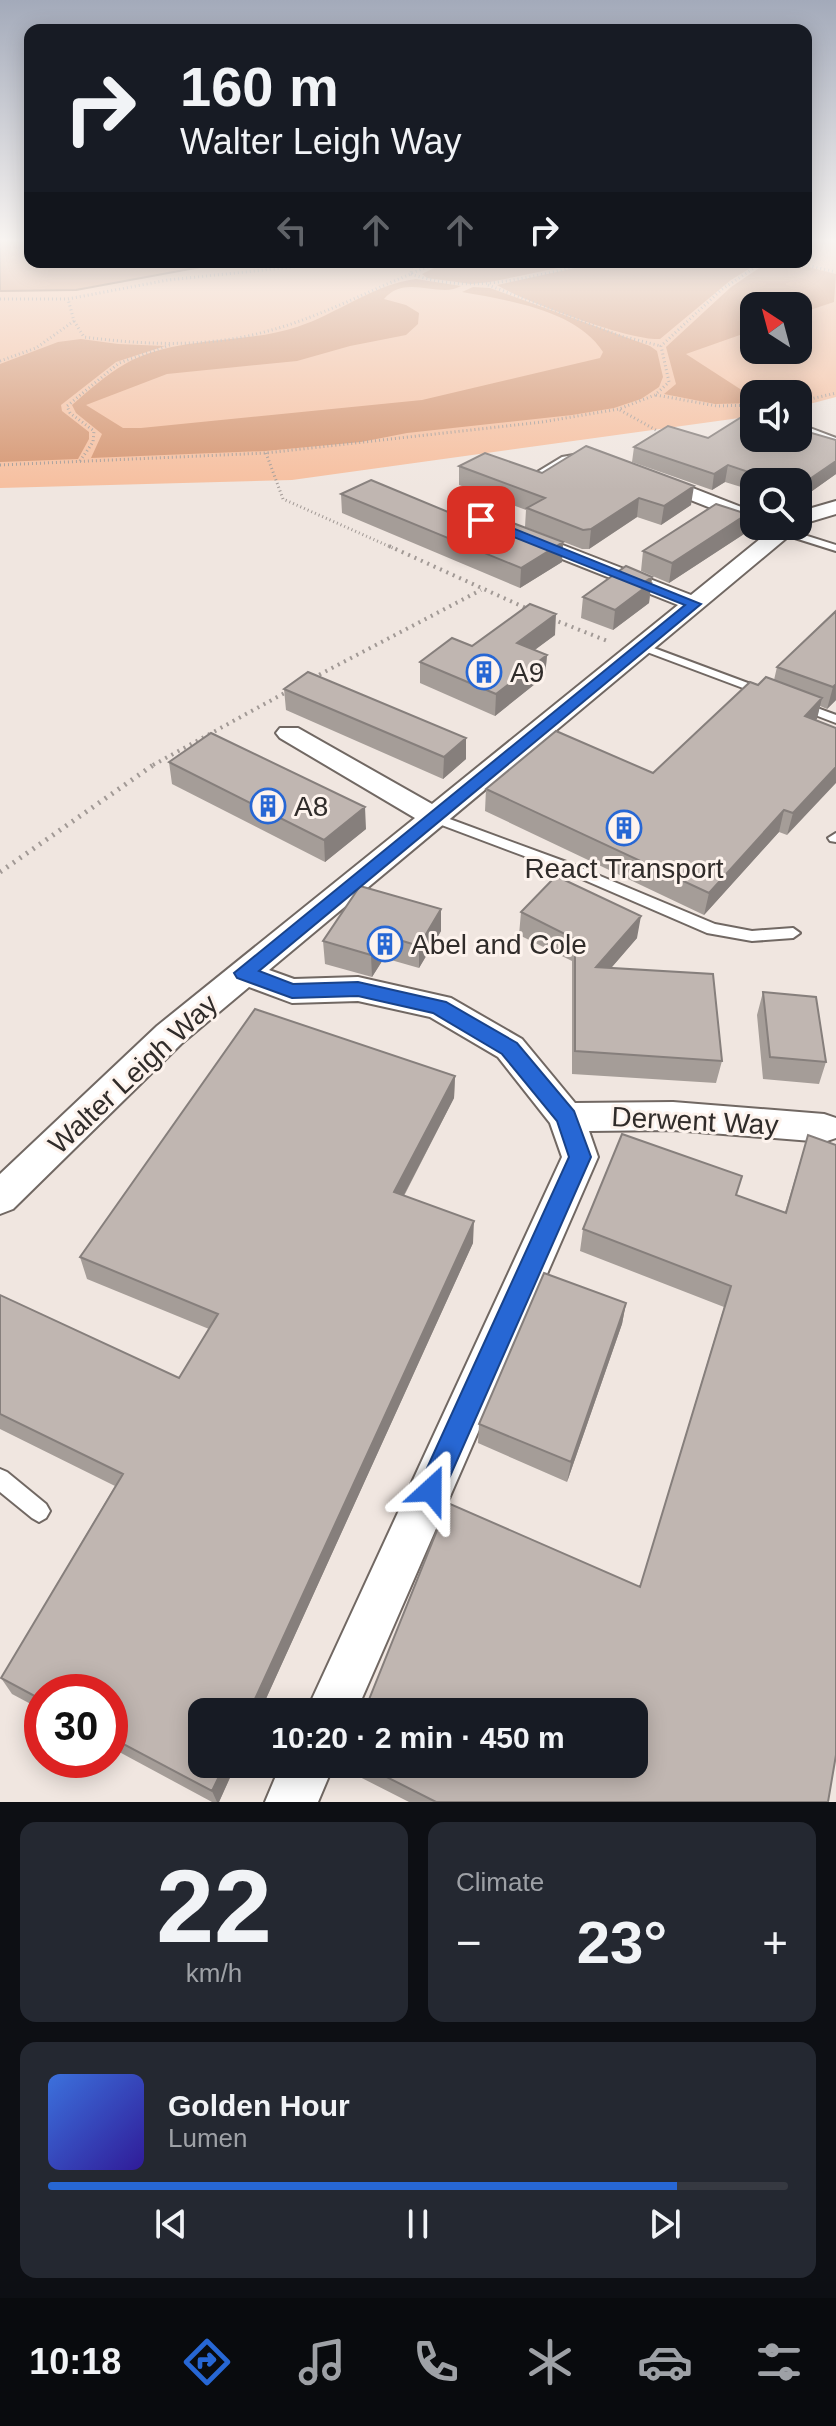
<!DOCTYPE html>
<html lang="en">
<head>
<meta charset="utf-8">
<style>
	:root { --surface:#171b24; --page:#242831; --text:#f1f3f6; --muted:#9ea1a6; --line:#363941; --accent:#2767d4 }
	body { margin:0; font-family:Helvetica,sans-serif; background:var(--page); color:var(--text); height:100vh; display:flex; flex-direction:column; font-size:30px; white-space:nowrap }
	* { box-sizing:border-box; margin:0 }
	p { font-size:26px; color:var(--muted) }
	.icon { flex:none; width:44px; height:44px; fill:none; stroke:currentColor; stroke-width:2; stroke-linecap:round; stroke-linejoin:round }
	.map { position:relative; height:1802px; overflow:hidden }
	.sheet { display:flex; flex-direction:column; gap:20px; padding:20px; background:#0d0f14; flex:1 }
	.sheet>* { flex:none }
	.top-card { position:absolute; left:24px; top:24px; width:788px; height:244px; border-radius:16px; box-shadow:0 4px 20px #0003; background:#171b24; color:var(--text); overflow:hidden }
	.needle { width:52px; rotate:324deg }
	.tools { position:absolute; left:740px; top:292px; display:grid; gap:16px }
	.tools a { display:grid; place-items:center; width:72px; height:72px; border-radius:16px; background:var(--surface); box-shadow:0 4px 20px #0003; font-size:40px }
	.speed { position:absolute; left:24px; top:1674px; display:flex; gap:16px; font-size:40px; font-weight:700; text-align:center }
	.speed>* { display:grid; place-content:center; width:104px; height:104px; border-radius:50%; background:var(--surface); box-shadow:0 4px 20px #0003; line-height:1 }
	.speed .limit { border:12px solid #d22; background:#fff; color:#111 }
	.pin { position:absolute; display:grid; place-items:center; width:68px; height:68px; color:#fff; margin:-34px; border-radius:16px; box-shadow:0 4px 12px #0006 }
	.me { position:absolute; width:88px; margin:-44px; rotate:24deg; stroke-linejoin:round; filter:drop-shadow(0 0 6px #0008) }
	.turn { display:flex; align-items:center; gap:28px; height:168px; padding:0 24px; font-size:36px }
	.turn .icon { width:104px; height:104px; stroke-width:2.5 }
	.turn b { display:block; font-size:56px; line-height:68px }
	.lanes { display:flex; align-items:center; height:76px; padding:0 24px; background:#0003; justify-content:center; gap:40px; direction:ltr }
	.lanes .off { opacity:.35 }
	.big { font-size:60px; font-weight:600; line-height:1.1 }
	.sheet .widget { flex:1; display:flex; flex-direction:column; justify-content:center; gap:12px; min-width:0; padding:0 28px; border-radius:16px; background:var(--page) }
	.sheet .dial { align-items:center; gap:0 }
	.dial b { font-size:104px; line-height:1 }
	.song { display:flex; align-items:center; gap:24px }
	.cover { width:96px; height:96px; border-radius:12px; background:linear-gradient(135deg,hsl(220 70% 55%),hsl(250 70% 35%)) }
	.played { height:8px; border-radius:4px; background:linear-gradient(90deg,var(--accent) 85%,var(--line) 85%) }
	.keys { display:flex; justify-content:space-around; direction:ltr }
	.heat { display:flex; justify-content:space-between; align-items:center; font-size:44px; direction:ltr }
	.sheet .tiles { flex:1; display:grid; gap:20px; grid-template-columns:1fr 1fr }
	.widget:last-child { grid-column:span 2 }
	.trip { position:absolute; left:188px; top:1698px; width:460px; height:80px; border-radius:16px; background:var(--surface); box-shadow:0 4px 20px #0003; font-weight:600; line-height:80px; text-align:center }
	.dock { display:flex; height:128px; justify-content:space-around; align-items:center; background:#090b0e; color:var(--muted) }
	.dock .icon { width:56px; height:56px }
	.dock .on { color:var(--accent) }
	.dock b { font-size:36px; color:var(--text) }
	.map>svg:first-child { display:block }
</style>
</head>
<body>
<div class="map">
<svg width="836" height="1802" viewBox="0 0 836 1802">
	<rect width="100%" height="100%" fill="#f0e6e0"/>
	<!-- green -->
	<path fill="#f6bf9f" fill-rule="evenodd" d="M0 238H30V262H806V238H836V397L798 407V394H754V416L292 480 0 488ZM754 306H798V350H754Z"/>
	<!-- forest -->
	<path fill="#d59570" d="M446 262H587L490 282 471 284 427 278 422 274Z
		M603 262H760L731 280 660 339C631 341 523 301 497 285Z
		M768 262H788L836 274 834 302 798 314V306H754V330L686 354 754 398V403L715 404 664 394 676 384 666 347 731 287Z
		M416 279 461 286C440 299 405 273 384 299L406 305 419 313 418 324 406 335 350 346 297 361 167 374 86 405 123 428H141L422 400 600 358 603 352C577 310 507 300 462 292L473 287 490 288 650 346 657 351 663 377 659 387 641 399 614 408 572 415 407 433 361 442 265 451 91 458 102 434 76 413 72 405C88 391 106 375 125 364 176 335 243 345 297 327 337 314 374 284 416 279Z
		M81 339 118 344 165 346 116 362 61 405 62 411 89 432V439L78 459 0 462V364L58 342Z"/>
	<!-- water -->
	<path fill="#db9a75" stroke="#a8795e" stroke-width="2" d="M0 238H30V262H228L76 290 0 291Z"/>
	<g fill="none" stroke-linecap="round" stroke-linejoin="round">
		<!-- lane casing -->
		<g stroke="#716863" stroke-width="4">
			<path id="lane" d="M810 428 836 438V444L807 433 806 431Z
				M579 454 582 455V459L567 461 542 476 534 474 562 457Z
				M782 528 836 545V551L779 533 777 531Z
				M643 644 767 690 769 692 767 694H759L639 649V645Z
				M801 702 836 715V723L797 708 795 706Z
				M436 814 569 863 715 924 752 931 793 928 800 933 793 938 752 941 707 933 559 869 431 821 429 818Z
				M836 833V842L830 841 828 838Z
				M0 1469 7 1472 46 1504 50 1511 46 1518 39 1522 32 1518 0 1492Z"/>
		</g>
		<!-- street casing -->
		<g stroke="#716863" stroke-width="4">
			<path id="street" d="M657 474 754 512V525L650 484 647 480 650 476Z
				M836 501V514L799 525 796 530 269 970 294 979 358 977 451 998 522 1039 575 1103 673 1102 824 1114 836 1118V1138L824 1142 673 1130 589 1131 598 1157 356 1712H306L562 1157 550 1123 498 1057 430 1017 358 1001 292 1003 249 987 181 1044 13 1209 0 1214V1174L157 1026 415 818 280 738 276 733 280 728H298L432 804 678 605 474 524 471 520 474 516H488L691 595 776 526H798V512Z
				M281 1764H334L318 1802H265Z"/>
		</g>
		<!-- path-far2 -->
		<path stroke="#a29a96" stroke-width="3" stroke-dasharray="1 3" stroke-linecap="butt" d="M793 262 836 272
			M412 273 440 262
			M411 274C473 296 533 276 595 262
			M488 285 621 336 661 346
			M0 299H68L168 280 341 262
			M74 321 84 337C145 345 208 348 268 331 317 318 364 293 411 274L412 262
			M0 361 36 348 74 321 68 299
			M656 395 717 406 754 405
			M798 402 836 393
			M620 410 663 434
			M266 453 283 499 393 548
			M80 461 93 442 94 431 70 413 67 406 119 363 170 345
			M0 465 266 453 542 422 619 409 655 395 669 382 661 346 721 290 763 262"/>
		<!-- path-far1 -->
		<path stroke="#a29a96" stroke-width="4" stroke-dasharray="2 5" stroke-linecap="butt" d="M389 546 528 609
			M552 619 610 642
			M313 678 481 590
			M153 765 290 690"/>
		<!-- path -->
		<path stroke="#a29a96" stroke-width="5" stroke-dasharray="2 6" stroke-linecap="butt" d="M0 872 156 763"/>
		<!-- lane -->
		<use href="#lane" fill="#fff" fill-rule="evenodd"/>
		<!-- street -->
		<use href="#street" fill="#fff" fill-rule="evenodd"/>
	</g>
	<!-- wall -->
	<path fill="#a59d98" d="M708 438 836 474 798 501V482H754V491L725 482 712 490 632 462 634 447Z
		M459 466 542 473 691 505 661 525 637 517 589 549H582L525 527 526 510 459 485Z
		M341 494 489 529 563 542 562 562 520 588 342 513Z
		M744 534 669 583 641 571 643 551Z
		M652 577 649 603 613 630 581 618 583 597Z
		M836 611V700L827 709 820 706 816 720 836 728 787 835 779 832 704 915 485 811 486 789 653 773 758 685 774 680 777 667Z
		M555 635 534 650 547 655 545 676 495 716 420 683V662L472 646Z
		M284 689 466 759 443 779 286 710Z
		M169 762 366 829 325 862 172 784Z
		M360 886 441 931 419 968 384 958 372 977 325 964 323 941Z
		M521 912 637 938 611 968 722 1061 716 1083 572 1074V961L519 935Z
		M763 992 826 1062 819 1084 763 1079 757 1015Z
		M455 1076 454 1098 404 1196 473 1243 219 1802H212L110 1747V1692H42V1710L12 1694 1 1678 115 1486 0 1429V1295L179 1378 209 1329 87 1279 80 1257Z
		M808 1135 828 1802H409L348 1771 347 1764H634L640 1587 724 1307 580 1251 583 1229 736 1195 785 1212Z
		M626 1303 622 1324 567 1482 478 1443 479 1424Z"/>
	<!-- shaded-wall -->
	<path fill="#867f7c" d="M836 461V474L798 501V487Z
		M728 465 725 482 712 490 714 474Z
		M694 486 691 505 661 525 664 506Z
		M639 498 637 517 589 549 591 529Z
		M747 514 744 534 669 583 672 563Z
		M563 542 562 562 520 588 521 568Z
		M652 577 649 603 613 630 615 610 646 581Z
		M556 614 555 635 516 664 517 643Z
		M547 655 545 676 495 716 496 694Z
		M836 684V700L827 709 833 687Z
		M822 698 817 719 799 737 805 716Z
		M466 738V759L443 779 444 757Z
		M836 767V783L787 835 793 813Z
		M365 807 366 829 325 862 324 840Z
		M784 810 779 832 704 915 709 893Z
		M441 909V931L419 968V946Z
		M641 916 637 938 593 989 596 967Z
		M383 935 384 958 372 977 371 955Z
		M455 1076 454 1098 394 1214V1192Z
		M474 1221 473 1243 260 1712H249Z
		M626 1303 622 1324 567 1482 571 1462Z
		M225 1764H236L219 1802H217L212 1791Z"/>
	<!-- building -->
	<path fill="#c0b6b1" stroke="#867f7c" stroke-width="2" d="M754 417V438H798V429L836 440V461L798 487V482H778L728 465 714 474 634 447 668 426 708 438 740 418Z
		M586 446 694 486 664 506 639 498 591 529 583 530 527 508 545 498 459 466 485 453 542 473Z
		M371 480 489 529 505 520 563 542 521 568 341 494Z
		M716 504 747 514 672 563 643 551Z
		M626 566 652 577 646 581 651 583 615 610 583 597Z
		M530 604 556 614 517 643 547 655 496 694 420 662 452 638 472 646Z
		M836 611V684L833 687 777 667Z
		M308 672 466 738 444 757 284 689Z
		M766 677 822 698 805 716 836 728V767L793 813 784 810 709 893 486 789 556 731 653 773 750 682 758 685Z
		M211 733 365 807 324 840 169 762Z
		M556 876 641 916 596 967 713 974 722 1061 575 1051V939L521 912Z
		M360 886 441 909 419 946 383 935 371 955 323 941Z
		M763 992 816 997 826 1062 770 1057Z
		M255 1009 455 1076 394 1192 474 1221 249 1712H202V1764H225L212 1791 110 1737V1692H42V1700L1 1678 123 1474 0 1414V1295L179 1378 218 1314 80 1257Z
		M622 1134 742 1176 736 1195 786 1213 808 1135 836 1145V1755L828 1802H436L361 1764H634V1712H364L448 1503 640 1587 731 1286 583 1229Z
		M544 1273 626 1303 571 1462 479 1424Z"/>
	<!-- sky -->
	<linearGradient id="sky" x2="0" y2="1"><stop stop-color="#a3aaba"/><stop offset="0.49" stop-color="#f8f4f1"/><stop offset="1" stop-color="#f8f4f1" stop-opacity="0"/></linearGradient>
	<rect width="836" height="490" fill="url(#sky)"/>
	<!-- route -->
	<path fill="#2767d4" stroke="#19438a" stroke-width="2" d="M476 517H485L701 604 259 971 293 984 358 982 446 1002 517 1043 574 1111 591 1157 440 1499 431 1503 421 1499 417 1490 569 1157 557 1121 502 1054 433 1013 358 996 292 998 237 978 234 973 685 605 476 522Z"/>
	<!-- icons -->
	<defs>
		<g id="building-ring" transform="scale(1.8)"><circle r="9.5" fill="#fdf3ed" stroke="#2767d4" stroke-width="1.5"/><path d="M-4-6H4V6H1V3H-1V6H-4ZM-2.5-4.3h1.7v1.8h-1.7ZM.8-4.3h1.7v1.8H.8ZM-2.5-1h1.7V.8h-1.7ZM.8-1h1.7V.8H.8Z" fill="#2767d4"/></g>
	</defs>
	<g fill-rule="evenodd">
		<use href="#building-ring" x="484" y="672"/>
		<use href="#building-ring" x="268" y="806"/>
		<use href="#building-ring" x="624" y="828"/>
		<use href="#building-ring" x="385" y="944"/>
	</g>
	<g text-anchor="middle" dominant-baseline="central" stroke-width="6" stroke-linejoin="round" paint-order="stroke">
		<!-- poi labels -->
		<g font-size="28" fill="#302c2a" stroke="#fdf3ed" text-anchor="start">
			<text x="510" y="672">A9</text>
			<text x="294" y="806">A8</text>
			<text x="624" y="868" text-anchor="middle">React Transport</text>
			<text x="411" y="944">Abel and Cole</text>
		</g>
		<!-- street labels -->
		<g font-size="28" fill="#302c2a" stroke="#fdf3ed">
			<text transform="translate(133 1074) rotate(-43)">Walter Leigh Way</text>
			<text transform="translate(695 1121) rotate(3)">Derwent Way</text>
		</g>
	</g>
</svg>
<div class="tools">
<a><svg class="needle" viewBox="-14 -14 28 28"><path d="M0-13l5 13h-10z" fill="#e53935"/><path d="M0 13l5-13h-10z" fill="#9ea1a6"/></svg></a>
<a><svg class="icon" aria-label="sound" viewBox="0 0 24 24"><path d="M4 9h4l5-4v14l-5-4H4zM17 9q2 3 0 6"/></svg></a>
<a><svg class="icon" aria-label="search" viewBox="0 0 24 24"><circle cx="10" cy="10" r="6"/><path d="M15 15l6 6"/></svg></a>
</div>
<div class="speed"><div class="limit">30</div></div>
<div class="pin" style="left:481px;top:520px;background:#d93025"><svg class="icon" aria-label="arrive" viewBox="0 0 24 24"><path d="M6 21V4h12l-3 4 3 4H6"/></svg></div>
<svg class="me" style="left:431px;top:1490px" viewBox="-20 -20 40 40"><path d="M0-17L14 15 0 8-14 15z" fill="#2767d4" stroke="#fff" stroke-width="4"/></svg>
<div class="trip">10:20 · 2 min · 450 m</div>
<div class="top-card">
<div class="turn"><svg class="icon" aria-label="right" viewBox="0 0 24 24"><path d="M7 20v-9h11M14 6l5 5-5 5"/></svg><div><b>160 m</b>Walter Leigh Way</div></div>
<div class="lanes"><svg class="icon off" aria-label="left" viewBox="0 0 24 24"><path d="M17 20v-9H6M10 6l-5 5 5 5"/></svg><svg class="icon off" aria-label="ahead" viewBox="0 0 24 24"><path d="M12 20V5M6 11l6-6 6 6"/></svg><svg class="icon off" aria-label="ahead" viewBox="0 0 24 24"><path d="M12 20V5M6 11l6-6 6 6"/></svg><svg class="icon" aria-label="right" viewBox="0 0 24 24"><path d="M7 20v-9h11M14 6l5 5-5 5"/></svg></div>
</div>
</div>
<section class="sheet">
<div class="tiles">
<div class="widget dial"><b>22</b><p>km/h</p></div>
<div class="widget"><p>Climate</p>
<div class="heat"><a>−</a><b class="big">23°</b><a>+</a></div>
</div>
<div class="widget">
<div class="song"><i class="cover"></i><div><b>Golden Hour</b><p>Lumen</p></div></div>
<div class="played"></div>
<div class="keys"><svg class="icon" aria-label="previous" viewBox="0 0 24 24"><path d="M18 5L8 12l10 7zM5 5v14"/></svg><svg class="icon" aria-label="pause" viewBox="0 0 24 24"><path d="M8 5v14M16 5v14"/></svg><svg class="icon" aria-label="next" viewBox="0 0 24 24"><path d="M6 5l10 7-10 7zM19 5v14"/></svg></div>
</div>
</div>
</section>
<nav class="dock">
<b>10:18</b>
<svg class="icon on" aria-label="directions" viewBox="0 0 24 24"><path d="M12 3l9 9-9 9-9-9zM9 14v-3h6M13 9l2 2-2 2"/></svg>
<svg class="icon" aria-label="music" viewBox="0 0 24 24"><path d="M9 18V5l10-2v13"/><circle cx="6" cy="18" r="3"/><circle cx="16" cy="16" r="3"/></svg>
<svg class="icon" aria-label="phone" viewBox="0 0 24 24"><path d="M5 4h4l2 5-3 2q2 4 5 5l2-3 5 2v4C11 20 4 13 5 4z"/></svg>
<svg class="icon" aria-label="climate" viewBox="0 0 24 24"><path d="M12 3v18M4 7l16 10M4 17L20 7"/></svg>
<svg class="icon" aria-label="car" viewBox="0 0 24 24"><path d="M5 17H2v-5l4-1 3-4h7l3 4 3 1v5h-3M9 17h6M6 11h13"/><circle cx="7" cy="17" r="2"/><circle cx="17" cy="17" r="2"/></svg>
<svg class="icon" aria-label="filters" viewBox="0 0 24 24"><path d="M4 7h16M4 17h16"/><circle cx="9" cy="7" r="2"/><circle cx="15" cy="17" r="2"/></svg>
</nav>
</body>
</html>
